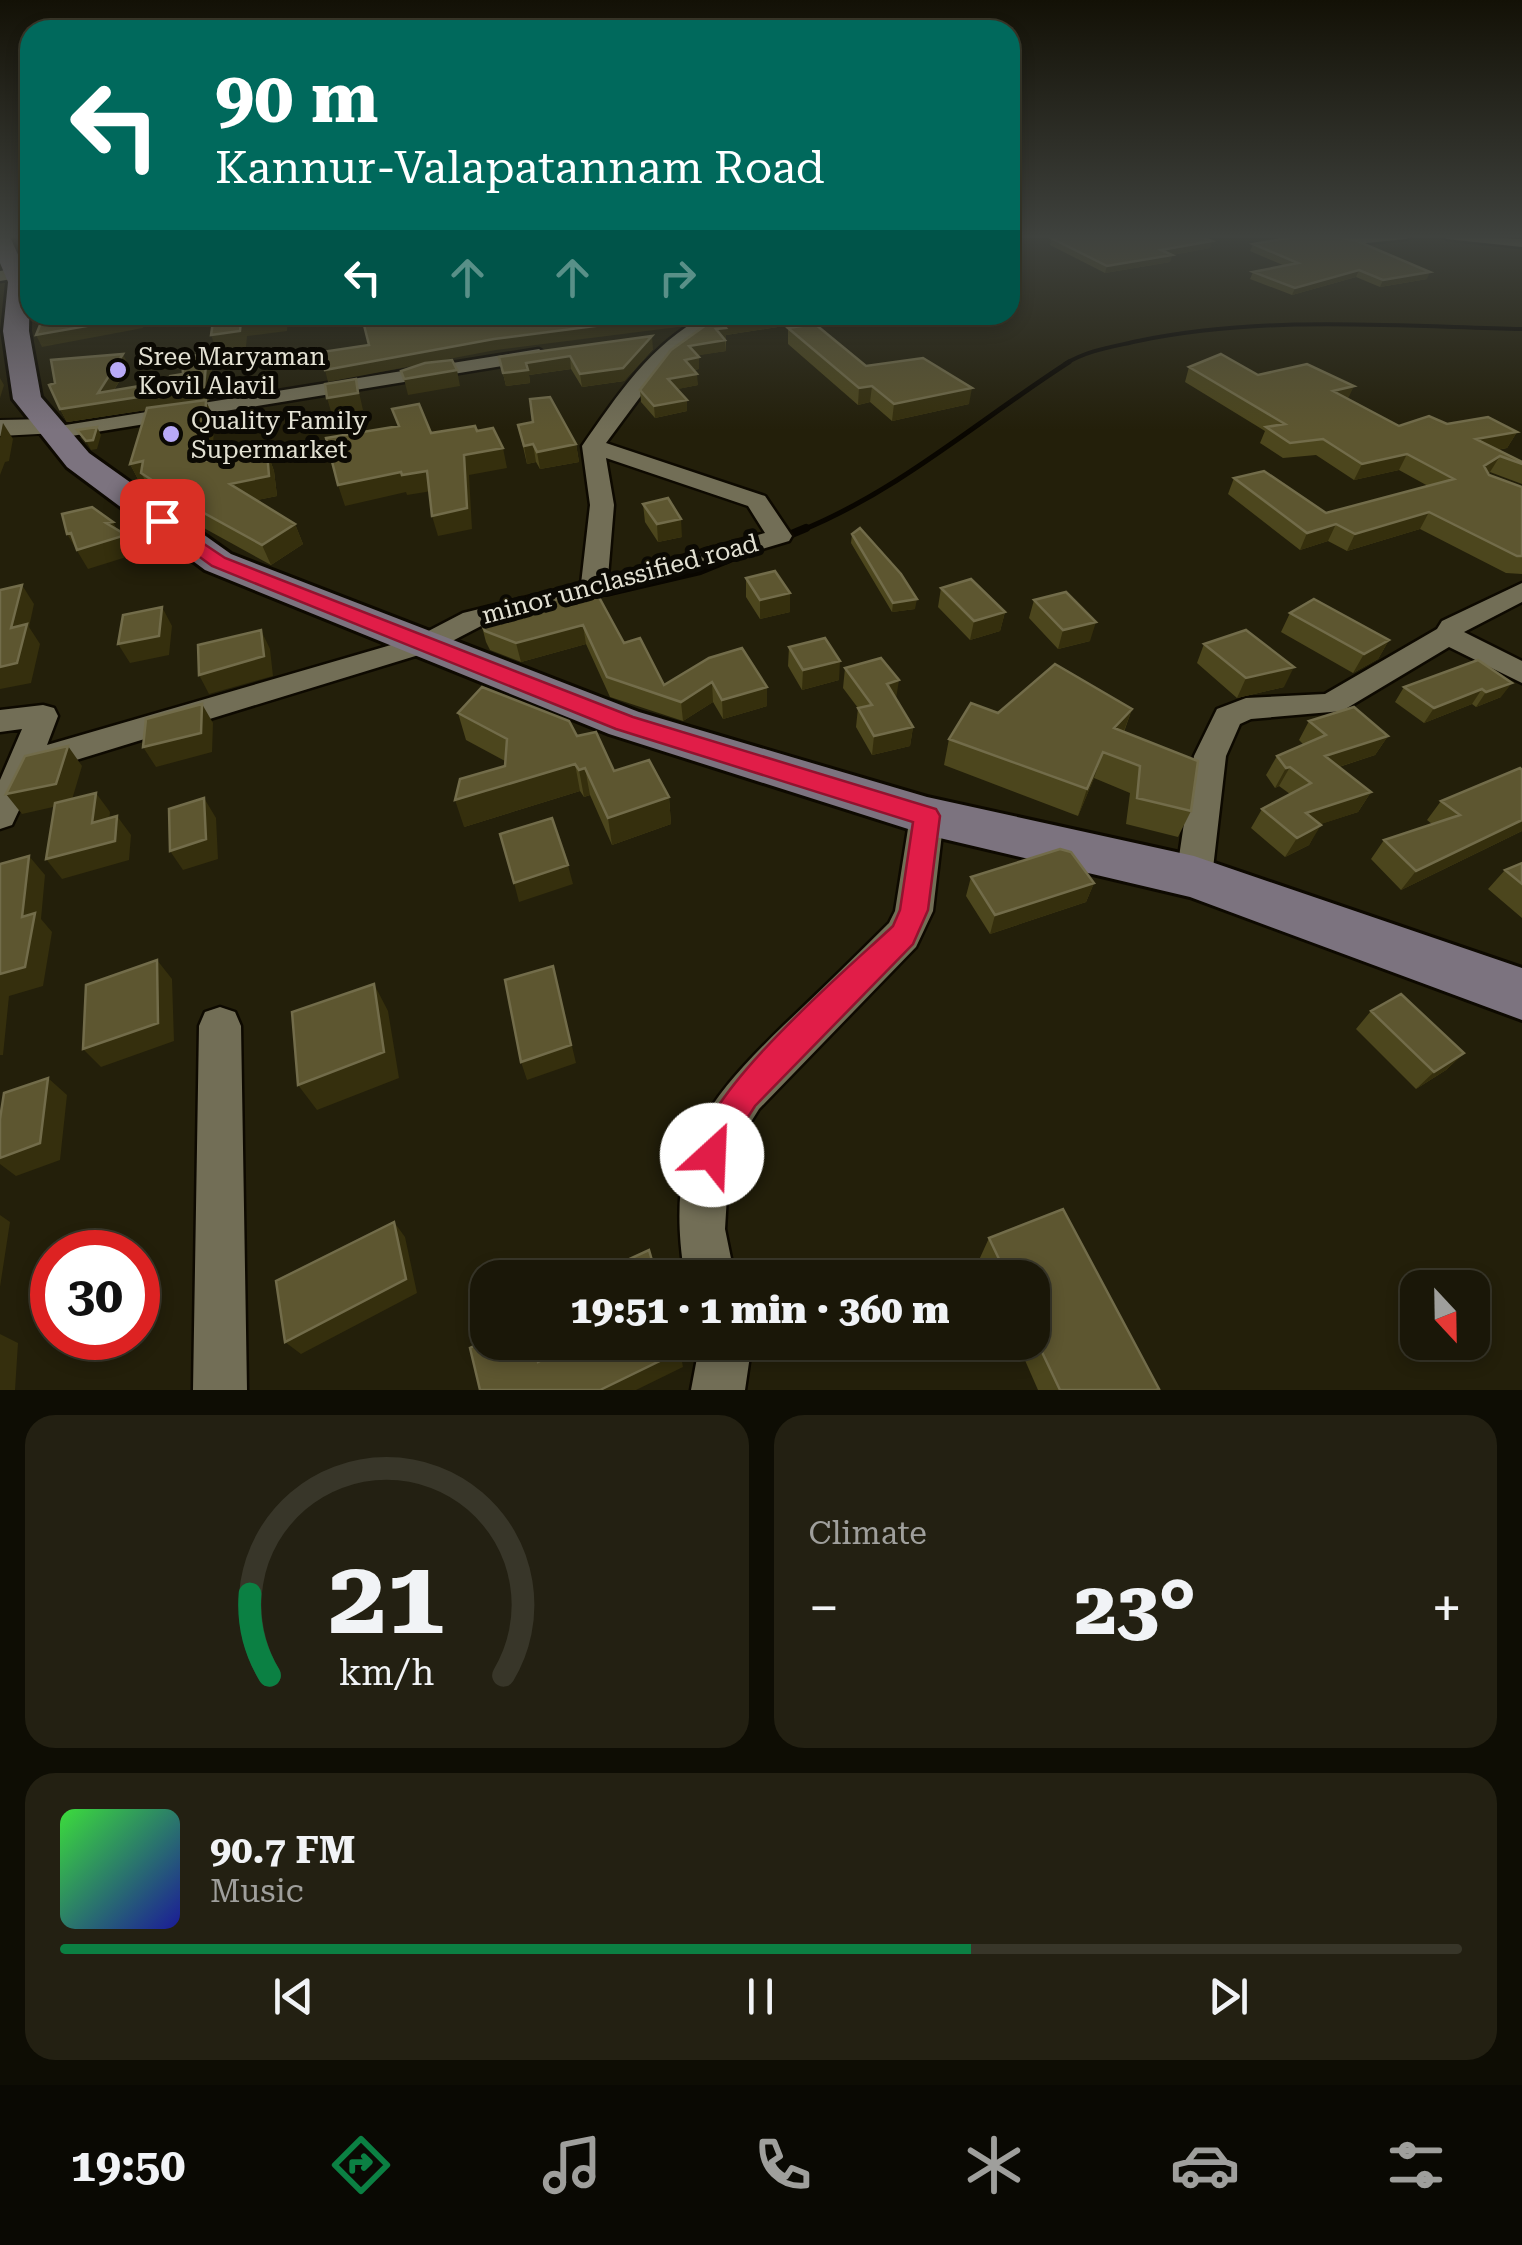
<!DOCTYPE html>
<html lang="en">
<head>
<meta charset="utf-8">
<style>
	:root { --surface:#1a1708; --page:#232012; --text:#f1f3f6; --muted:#9f9f9c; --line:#383629; --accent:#0b8043 }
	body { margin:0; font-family:"Roboto Serif",serif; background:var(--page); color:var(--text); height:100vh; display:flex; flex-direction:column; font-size:38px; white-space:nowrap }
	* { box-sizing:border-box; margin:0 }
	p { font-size:32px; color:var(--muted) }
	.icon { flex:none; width:55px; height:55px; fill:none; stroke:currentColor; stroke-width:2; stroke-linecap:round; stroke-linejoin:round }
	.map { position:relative; height:1390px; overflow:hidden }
	.panel { display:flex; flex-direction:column; gap:25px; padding:25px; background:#0e0d04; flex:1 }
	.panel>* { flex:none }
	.banner { position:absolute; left:20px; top:20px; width:1000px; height:305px; border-radius:30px; box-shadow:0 5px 15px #0003,0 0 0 2px var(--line); background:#00695c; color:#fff; overflow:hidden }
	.needle { width:65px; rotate:158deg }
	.tools { position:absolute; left:1400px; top:1270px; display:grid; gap:20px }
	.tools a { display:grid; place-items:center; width:90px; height:90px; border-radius:20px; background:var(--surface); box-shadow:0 5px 15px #0003,0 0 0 2px var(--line); font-size:50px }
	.speed { position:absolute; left:30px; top:1230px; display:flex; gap:20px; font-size:50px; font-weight:700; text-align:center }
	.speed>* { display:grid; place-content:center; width:130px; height:130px; border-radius:50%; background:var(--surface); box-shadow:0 5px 15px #0003,0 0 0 2px var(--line); line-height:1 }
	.speed .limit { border:15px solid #d22; background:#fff; color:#111 }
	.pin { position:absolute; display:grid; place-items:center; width:85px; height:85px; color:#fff; margin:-42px; border-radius:20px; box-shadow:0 5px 15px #0006 }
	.me { position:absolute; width:110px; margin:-55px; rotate:25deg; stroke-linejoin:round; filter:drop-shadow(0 0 8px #0008) }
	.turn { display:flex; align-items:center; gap:35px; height:210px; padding:0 30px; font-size:45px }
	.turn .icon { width:130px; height:130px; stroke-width:2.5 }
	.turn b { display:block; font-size:70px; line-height:85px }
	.lanes { display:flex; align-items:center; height:95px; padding:0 30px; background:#0003; justify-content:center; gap:50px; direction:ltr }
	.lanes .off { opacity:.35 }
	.big { font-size:75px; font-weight:800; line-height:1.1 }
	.panel .card { flex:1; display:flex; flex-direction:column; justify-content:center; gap:15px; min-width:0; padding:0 35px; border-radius:30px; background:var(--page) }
	.panel .dial { align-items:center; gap:0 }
	.dial svg { height:260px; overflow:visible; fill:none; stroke:var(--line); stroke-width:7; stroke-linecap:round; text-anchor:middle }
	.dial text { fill:var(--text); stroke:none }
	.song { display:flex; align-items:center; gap:30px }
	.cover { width:120px; height:120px; border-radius:15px; background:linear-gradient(135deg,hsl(120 70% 55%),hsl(240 70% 35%)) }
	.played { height:10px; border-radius:5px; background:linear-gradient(90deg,var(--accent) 65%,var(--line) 65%) }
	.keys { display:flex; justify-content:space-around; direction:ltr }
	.heat { display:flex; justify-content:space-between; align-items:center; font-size:55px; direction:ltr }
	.panel .tiles { flex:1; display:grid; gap:25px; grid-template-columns:1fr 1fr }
	.card:last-child { grid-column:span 2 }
	.trip { position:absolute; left:470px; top:1260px; width:580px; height:100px; border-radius:30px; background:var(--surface); box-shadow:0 5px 15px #0003,0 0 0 2px var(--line); font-weight:800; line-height:100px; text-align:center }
	.tabs { display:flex; height:160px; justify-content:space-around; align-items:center; background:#0a0903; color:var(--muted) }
	.tabs .icon { width:70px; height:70px }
	.tabs .on { color:var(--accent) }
	.tabs b { font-size:45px; color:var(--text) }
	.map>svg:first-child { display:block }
</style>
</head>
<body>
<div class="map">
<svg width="1522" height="1390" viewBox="0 0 1522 1390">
	<rect width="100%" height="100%" fill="#231f0a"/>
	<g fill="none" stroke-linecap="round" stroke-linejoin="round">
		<!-- stream-far2 -->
		<path stroke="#090600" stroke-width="4" d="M1065 364C1088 350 1112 347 1138 341 1264 315 1394 326 1522 329"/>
		<!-- stream-far1 -->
		<path stroke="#090600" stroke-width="5" d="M800 531C899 491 980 419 1069 362"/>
		<!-- stream -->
		<path stroke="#090600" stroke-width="8" d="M782 538 806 528
			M606 593 700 571 737 556"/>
		<!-- minor casing -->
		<g stroke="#0d0900" stroke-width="5">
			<path id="minor" d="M1310 235H1413L1406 239 1346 245Z
				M1440 235 1522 239V247L1447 239Z
				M30 266V276L0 281V271Z
				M707 315H729L669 358 606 443 765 496 792 536 789 541 662 579 483 625 435 650 37 772 12 825 0 829V780L22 729 0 732V710L43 705 54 708 58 716 47 745 415 638 463 613 581 584 590 505 582 446C617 396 651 343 707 315ZM606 458 748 506 765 533 608 577 614 505Z
				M539 349 548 355 546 359 53 439 42 433 53 427Z
				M1522 583V602L1464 632 1522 661V683L1449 647 1342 711 1251 719 1240 724 1226 756 1212 877 1207 887 1194 892 1181 887 1176 877 1194 756 1217 709 1246 698 1325 694 1437 629 1442 621Z
				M927 803 939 807 944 816 933 911 916 947 759 1109 739 1141 728 1179 725 1229 735 1278H685C665 1155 699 1108 783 1026 819 992 854 958 889 923L895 911 910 816 915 807Z
				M220 1007 235 1012 241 1026 247 1390H193L199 1026 205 1012Z
				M700 1342H752L745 1390H691Z"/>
		</g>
		<!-- tertiary casing -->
		<g stroke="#0d0900" stroke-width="4">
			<path id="tertiary" d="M48 419 61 427 57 433 0 436V420Z"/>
		</g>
		<!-- secondary casing -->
		<g stroke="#0d0900" stroke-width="6">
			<path id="secondary" d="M0 235 10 237 30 281 29 331 41 397 89 453 231 554 639 712 927 797 1194 856 1522 968V1020L1190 897 927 835 609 734 205 570 67 467 13 399 3 331 8 282 0 263Z"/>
		</g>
		<!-- minor -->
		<use href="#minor" fill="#726e56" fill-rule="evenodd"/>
		<!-- tertiary -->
		<use href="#tertiary" fill="#726e56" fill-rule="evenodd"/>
		<!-- secondary -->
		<use href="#secondary" fill="#7c737f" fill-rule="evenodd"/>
	</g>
	<!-- wall -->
	<path fill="#4c461d" d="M1288 235H1327L1427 279 1380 287 1356 277 1292 295 1250 279 1253 272 1285 266 1250 251 1253 244 1293 237Z
		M1051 238 1212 241 1210 248 1172 255 1170 262 1105 273 1050 245Z
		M720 315 784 316V326L726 335V351L697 355 699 357V369L694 370 698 385 677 389 687 400V411L655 418 641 402 640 390Z
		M788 328 866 366 969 404 892 421 870 402 858 405 788 344Z
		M653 349 624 381 582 387 571 369 529 375 530 383 506 386 499 357Z
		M129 366 114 390 169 381 183 374 212 366 209 400 206 401 214 419 212 459 267 452 274 471 277 496 257 500 295 524 303 544 271 565 202 527 199 521 190 520 169 506 168 502H165L151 492 146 482 140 483 130 464 146 410 67 422 60 409Z
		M1189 367 1348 399 1399 426 1447 424 1517 432 1507 448 1497 450 1522 462V484L1490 472 1488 474 1522 487V574L1506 573 1420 529 1347 551 1328 541 1300 550 1228 494 1234 478 1326 513 1428 486 1399 470 1354 480 1316 455 1283 458 1260 443 1265 431 1185 382Z
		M518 425 576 444 579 462 540 469 536 462 527 464Z
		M643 504 682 537 658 542 645 522Z
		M852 534 915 609 892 612 851 543Z
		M746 578 790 593V612L760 619 746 597Z
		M594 588 624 643 664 685 709 658 767 706 723 719 713 702 683 721 610 697 586 644 521 662 490 650 486 642 481 623Z
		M941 588 1005 612 1000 631 970 640 938 607Z
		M1034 600 1090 641 1058 649 1029 618Z
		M1290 613 1389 640 1378 659 1353 673 1281 632Z
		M1204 644 1284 687 1237 698 1197 663Z
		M789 647 839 680 802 690 788 666Z
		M1478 660 1501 697 1476 707 1472 704 1424 723 1395 702 1404 687Z
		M845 668 896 700 913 727 910 746 872 755 856 727 858 708 843 688Z
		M1132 709 1124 732 1191 811 1178 837 1126 824 1130 793 1094 778 1078 816 944 765 949 739 998 713Z
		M458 713 577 736 614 771 669 797 671 824 612 845 590 795 584 797 580 791 464 827 505 766V761L466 740Z
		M1309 721 1388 736 1375 755 1339 767 1371 792 1358 812 1320 824 1309 845 1285 857 1251 828 1262 809 1290 794 1279 786 1275 788 1266 775 1277 756 1304 745 1299 740Z
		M1522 770V831L1401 890 1371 859 1384 840 1432 824 1427 820 1441 801Z
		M1522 863V918L1488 889 1505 870Z
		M971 877 1094 883 1086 902 990 934 966 896Z
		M1371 1011 1464 1053 1446 1070 1416 1089 1356 1029Z
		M989 1238 1157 1390H1038L1017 1342H1032V1278H987L979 1260Z"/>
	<!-- shaded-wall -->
	<path fill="#352f0d" d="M13 235H30V237L15 239Z
		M1212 241 1210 248 1172 255 1170 262 1105 273 1107 266 1161 250Z
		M1359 270 1356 277 1292 295 1295 288Z
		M1430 272 1427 279 1380 287 1383 280Z
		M138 315H140L143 328 42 347 36 335Z
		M282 315H288L287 331 247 336 246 347 217 351 211 335 241 321Z
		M680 315H699L678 327 496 350 328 382 325 370 494 339Z
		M784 316V326L726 335V339L716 329 723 324Z
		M652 336 653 349 624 381 582 387 580 374Z
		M725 340 726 351 689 357V346Z
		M123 354 129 366 106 402 204 387 207 354 212 366 209 400 206 401 214 419 212 480 203 461 206 401 67 422 60 409 98 393Z
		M570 356 571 369 529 375 530 383 506 386 503 373 526 363Z
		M699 357V369L686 371 685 360Z
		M457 370 460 386 408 395 404 379Z
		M697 374 698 385 669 391 668 379Z
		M0 378 4 385 0 398Z
		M356 379 363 410 332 415 327 398Z
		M872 386 870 402 858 405 859 388Z
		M1354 386 1347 401 1333 391Z
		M972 388 969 404 892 421 894 404Z
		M687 400V411L655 418 654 406Z
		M3 423 13 439 9 461 5 462 0 475V438Z
		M97 427 101 435 97 449 91 450 86 441Z
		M1517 432 1507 448 1467 455 1476 439Z
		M533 444 536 462 527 464 524 446Z
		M576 444 579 462 540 469 537 452Z
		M503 448 507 468 469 475 472 529 438 536 432 516 464 455Z
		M267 452 274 471 277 496 239 504 230 484Z
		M1407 454 1399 470 1354 480 1362 464Z
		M1500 456 1490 472 1474 482 1484 466Z
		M143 461 141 473 146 482 140 483 130 464Z
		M427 471 432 491 407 495 406 492 345 506 338 485 401 472Z
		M160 481V486L168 502H165L155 482Z
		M1429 512 1420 529 1347 551 1355 534Z
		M681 519 682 537 658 542 657 524Z
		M113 522 121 537 126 535 136 554 88 569 67 534Z
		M295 524 303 544 271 565 262 545Z
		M1336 524 1328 541 1300 550 1307 533Z
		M22 585 34 604 29 627 40 644 31 683 0 689V667Z
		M790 593V612L760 619V600Z
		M917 599 915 609 892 612 893 603Z
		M162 607 172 626 169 655 130 663 118 644Z
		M1005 612 1000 631 970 640 974 621Z
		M1096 622 1090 641 1058 649 1063 630Z
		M583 625 586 644 521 662 516 643Z
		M261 630 270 649 273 676 209 694 199 675Z
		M1389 640 1378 659 1353 673 1364 654Z
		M840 661 839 680 802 690 803 670Z
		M1294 667 1284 687 1237 698 1246 678Z
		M899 680 896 699 887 684Z
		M712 682 713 702 683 721 681 702Z
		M1512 683 1501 697 1476 707 1486 692Z
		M767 687V706L723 719 722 700Z
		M1482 689 1472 704 1424 723 1434 708Z
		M202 704 213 723 212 752 156 767 143 747Z
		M1132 709 1122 736 1105 754 1114 728Z
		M913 727 910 746 872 755 874 736Z
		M1388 736 1375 755 1314 775 1325 756Z
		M68 746 82 766 71 803 22 814 6 794Z
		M1103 752 1094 778 1078 816 1087 789Z
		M575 764 580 791 464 827 455 800Z
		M1290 767 1279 786 1275 788 1286 768Z
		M585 768 590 795 584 797 579 770Z
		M1371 792 1358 812 1294 833 1306 813Z
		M96 793 110 812 107 842 92 823Z
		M669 797 671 824 612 845 608 818Z
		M204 798 216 818 218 859 183 870 170 851Z
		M117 816 131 835 129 860 62 879 46 859Z
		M1522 820V831L1401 890 1416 871Z
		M1321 825 1309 845 1285 857 1297 838Z
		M29 856 45 875 41 919 52 932 43 986 9 996 3 1055H0V974L22 917Z
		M568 865 573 884 519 902 514 883Z
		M1094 883 1086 902 990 934 995 915Z
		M157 960 172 979 174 1041 101 1067 83 1049Z
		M553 966 576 1063 527 1080 521 1062Z
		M374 984 388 1011 399 1078 317 1110 298 1085Z
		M1464 1053 1446 1070 1416 1089 1434 1072Z
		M48 1078 67 1095 60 1160 16 1176 0 1164V1158Z
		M0 1215 10 1222 0 1287Z
		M394 1222 405 1237 417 1293 301 1354 285 1342Z
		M0 1334 18 1343 15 1390H0Z
		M532 1342H538L547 1377 538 1362Z
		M680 1351 683 1367 636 1390H600Z"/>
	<!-- building -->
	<path fill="#5d5630" stroke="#726c4a" stroke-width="2.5" d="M1064 235H1198L1212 241 1161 250 1172 255 1107 266 1051 238Z
		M1306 235H1327L1357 241 1430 272 1383 280 1359 270 1295 288 1253 272 1298 263 1253 244Z
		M44 315H138V317L36 335Z
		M214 315H282V316L241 321 240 331 211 335Z
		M378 315H427L431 321 470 315H680L494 339 325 370 322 352 369 345 364 325 380 323Z
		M720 315 784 316 723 324 726 328 716 329 725 340 689 346 699 357 685 360 697 374 668 379 687 400 654 406 640 390 671 350Z
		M815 324 866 366 923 358 972 388 894 404 872 386 859 388 788 328Z
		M652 336 623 368 580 374 570 356 526 363 528 370 503 373 499 357Z
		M123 354 98 393 169 381 170 376 183 374 182 357 207 354 204 387 60 409 49 385 55 383 51 360Z
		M1221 354 1258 375 1307 364 1354 386 1333 391 1399 426 1429 416 1447 424 1488 417 1517 432 1476 439 1522 462V464L1500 456 1484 466 1489 475 1522 487V556H1517L1429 512 1355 534 1336 524 1307 533 1234 478 1264 471 1326 513 1454 479 1407 454 1362 464 1323 439 1290 443 1266 427 1285 424 1189 367Z
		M452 360 457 370 404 379 401 371 425 363Z
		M356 379 358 393 327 398 325 384Z
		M550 397 576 444 537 452 533 444 524 446 518 425 533 422 530 399Z
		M206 400 203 461 267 452 269 476 230 484 295 524 262 545 193 507V500H180L160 486V481L155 482 141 473 143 461 130 464 147 408Z
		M419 404 431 433 475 426 477 431 493 428 503 448 464 455 467 508 432 516 427 471 402 475 401 472 338 485 326 438 399 426 392 409Z
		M97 427 93 440 86 441 77 430Z
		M668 498 681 519 657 524 643 504Z
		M92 507 113 522 106 523 126 535 77 550 71 533 67 534 62 514Z
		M860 528 901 574 917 599 893 603 852 534Z
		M775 571 790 593 760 600 746 578Z
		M971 579 1005 612 974 621 941 588Z
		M22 585 11 628 27 624 17 663 0 667V590Z
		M594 588 624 643 640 638 664 685 709 658 742 648 767 687 722 700 712 682 681 702 607 677 583 625 516 643 485 631 481 623Z
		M1066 592 1096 622 1063 630 1034 600Z
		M1314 599 1389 640 1364 654 1290 613Z
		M162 607 159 636 118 644 123 615Z
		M261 630 264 656 199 675 198 645Z
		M1246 630 1294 667 1246 678 1204 644Z
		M825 638 840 661 803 670 789 647Z
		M881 658 899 680 887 684 913 727 874 736 858 708 872 705 845 668Z
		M1478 660 1512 683 1486 692 1482 689 1434 708 1404 687Z
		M1055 664 1132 709 1114 728 1198 761 1191 811 1137 798 1140 766 1103 752 1087 789 949 739 971 703 998 713Z
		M482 687 569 721 577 736 596 732 614 771 649 760 669 797 608 818 585 768 579 770 575 764 455 800 460 779 505 766 507 739 458 713Z
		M202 704 201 733 143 747 146 719Z
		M1354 707 1388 736 1325 756 1371 792 1306 813 1321 825 1297 838 1262 809 1311 783 1290 767 1286 768 1277 756 1326 735 1309 721Z
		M68 746 56 784 6 794 25 756Z
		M1520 768 1522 770V820L1416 871 1384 840 1460 815 1441 801Z
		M96 793 92 823 117 816 115 841 46 859 55 803Z
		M204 798 206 839 170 851 169 809Z
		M552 818 568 865 514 883 500 834Z
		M1060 849 1071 852 1094 883 995 915 971 877Z
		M29 856 22 917 35 913 25 967 0 974V864Z
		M1522 863V884L1505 870Z
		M157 960 158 1023 83 1049 86 985Z
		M553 966 571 1045 521 1062 505 980Z
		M374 984 384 1052 298 1085 292 1012Z
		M1401 994 1464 1053 1434 1072 1371 1011Z
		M48 1078 40 1143 0 1158V1119L4 1093Z
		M1063 1209 1159 1389 1156 1390H1060L1032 1331V1278H1008L989 1238Z
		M394 1222 406 1279 285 1342 276 1281Z
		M649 1250 657 1278H588Z
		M488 1339V1342H532L538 1362 578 1342H677L680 1351 600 1390H480L470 1348Z"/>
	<!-- sky -->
	<linearGradient id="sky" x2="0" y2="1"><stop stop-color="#131106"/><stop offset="0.55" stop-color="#3f423e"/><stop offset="1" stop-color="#3f423e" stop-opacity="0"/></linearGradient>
	<rect width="1522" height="430" fill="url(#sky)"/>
	<!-- route -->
	<path fill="#e11d48" stroke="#92132f" stroke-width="2.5" d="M162 516 225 558 633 717 936 809 940 816 928 910 913 944 755 1106 734 1139 724 1167 712 1173 700 1167C677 1112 851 966 893 926L900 910 913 822 616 729 212 566 156 525V517Z"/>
	<!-- markers -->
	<g fill="#b9aaf7" stroke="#0b0903" stroke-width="4">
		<circle cx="118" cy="370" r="10"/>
		<circle cx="171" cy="434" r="10"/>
	</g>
	<g text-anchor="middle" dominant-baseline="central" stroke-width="10" stroke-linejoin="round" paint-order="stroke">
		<!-- far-poi labels -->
		<g font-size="25" fill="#e3e1d3" stroke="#0b0903" text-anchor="start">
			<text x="138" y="356">Sree Maryaman<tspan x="138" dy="29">Kovil Alavil</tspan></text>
			<text x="191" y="420">Quality Family<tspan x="191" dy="29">Supermarket</tspan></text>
		</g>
		<!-- far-street labels -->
		<g font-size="25" fill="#e3e1d3" stroke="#0b0903">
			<text transform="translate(620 579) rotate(-15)">minor unclassified road</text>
		</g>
	</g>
</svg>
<div class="tools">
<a><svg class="needle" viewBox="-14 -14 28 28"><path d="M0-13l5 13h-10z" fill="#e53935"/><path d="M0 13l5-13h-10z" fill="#9f9f9c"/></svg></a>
</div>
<div class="speed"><div class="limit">30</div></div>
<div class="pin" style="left:162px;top:521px;background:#d93025"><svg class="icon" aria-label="arrive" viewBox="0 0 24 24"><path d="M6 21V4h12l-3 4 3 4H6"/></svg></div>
<svg class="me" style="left:712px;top:1155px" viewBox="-20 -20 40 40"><circle r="19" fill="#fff"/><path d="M0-13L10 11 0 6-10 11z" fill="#e11d48"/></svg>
<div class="trip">19:51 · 1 min · 360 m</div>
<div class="banner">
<div class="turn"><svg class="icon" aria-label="left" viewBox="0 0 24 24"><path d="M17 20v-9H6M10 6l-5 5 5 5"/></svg><div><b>90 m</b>Kannur-Valapatannam Road</div></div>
<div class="lanes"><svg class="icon" aria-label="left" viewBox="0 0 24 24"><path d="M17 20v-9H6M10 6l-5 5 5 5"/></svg><svg class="icon off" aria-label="ahead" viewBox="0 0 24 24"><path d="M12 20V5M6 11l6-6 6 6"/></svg><svg class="icon off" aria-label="ahead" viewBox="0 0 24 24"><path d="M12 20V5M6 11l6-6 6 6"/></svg><svg class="icon off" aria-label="right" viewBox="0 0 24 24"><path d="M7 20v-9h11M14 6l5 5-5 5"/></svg></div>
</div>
</div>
<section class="panel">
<div class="tiles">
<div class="card dial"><svg viewBox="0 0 100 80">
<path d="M14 69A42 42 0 1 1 86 69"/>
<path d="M14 69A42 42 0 0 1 8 44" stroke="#0b8043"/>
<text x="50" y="56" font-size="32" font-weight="700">21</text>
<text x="50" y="72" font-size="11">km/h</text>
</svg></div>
<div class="card"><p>Climate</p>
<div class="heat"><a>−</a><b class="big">23°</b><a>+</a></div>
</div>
<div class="card">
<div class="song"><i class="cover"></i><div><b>90.7 FM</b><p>Music</p></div></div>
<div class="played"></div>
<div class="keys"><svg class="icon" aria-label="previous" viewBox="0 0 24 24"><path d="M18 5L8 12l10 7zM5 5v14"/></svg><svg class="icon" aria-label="pause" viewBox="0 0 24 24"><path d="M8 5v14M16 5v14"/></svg><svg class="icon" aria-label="next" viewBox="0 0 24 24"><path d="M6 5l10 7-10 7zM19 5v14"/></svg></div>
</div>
</div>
</section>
<nav class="tabs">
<b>19:50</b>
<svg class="icon on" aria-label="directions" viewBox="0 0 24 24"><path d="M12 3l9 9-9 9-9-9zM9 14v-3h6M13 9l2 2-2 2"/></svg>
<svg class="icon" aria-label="music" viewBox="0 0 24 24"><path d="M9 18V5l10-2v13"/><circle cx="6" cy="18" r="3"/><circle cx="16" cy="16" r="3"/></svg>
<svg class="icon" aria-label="phone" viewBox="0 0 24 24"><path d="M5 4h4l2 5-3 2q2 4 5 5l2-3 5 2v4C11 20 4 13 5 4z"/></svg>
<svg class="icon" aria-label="climate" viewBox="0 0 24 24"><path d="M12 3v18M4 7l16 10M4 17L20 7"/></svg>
<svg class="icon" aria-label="car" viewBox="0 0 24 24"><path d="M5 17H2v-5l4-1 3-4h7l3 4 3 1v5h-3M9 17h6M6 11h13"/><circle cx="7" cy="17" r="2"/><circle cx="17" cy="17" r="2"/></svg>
<svg class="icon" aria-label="filters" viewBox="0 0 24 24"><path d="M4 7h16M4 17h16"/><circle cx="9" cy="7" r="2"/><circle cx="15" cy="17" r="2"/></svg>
</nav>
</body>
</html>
